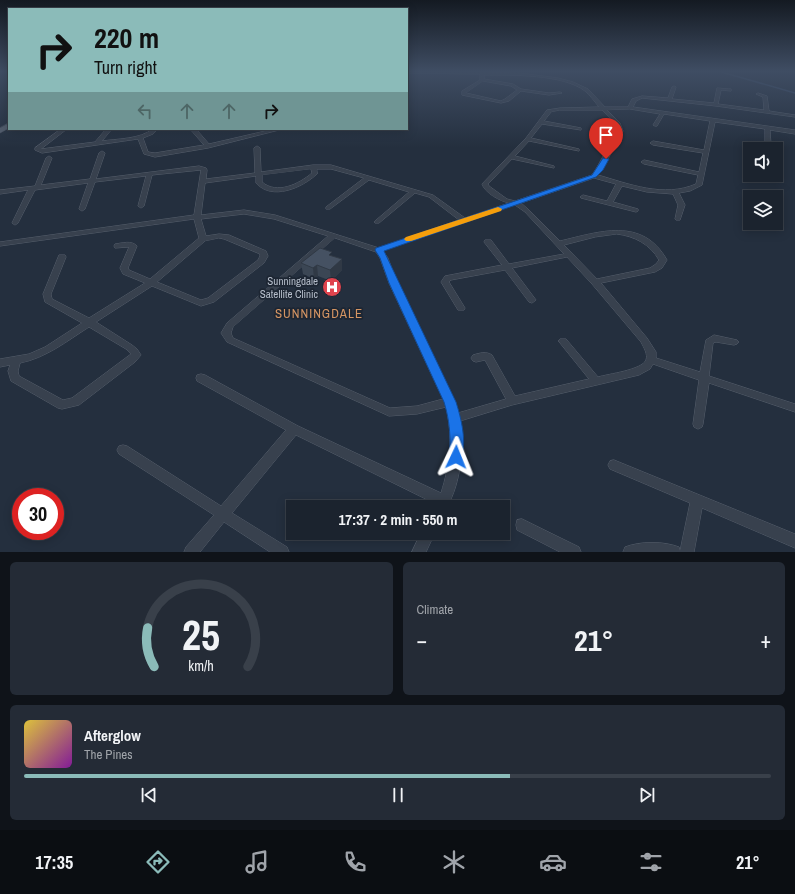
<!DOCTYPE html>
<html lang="en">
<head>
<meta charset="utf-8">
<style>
	:root { --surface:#1b232e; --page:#242b36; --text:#f1f3f6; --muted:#a0a4aa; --line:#39404a; --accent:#8bbbb9 }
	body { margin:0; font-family:"Archivo Narrow",sans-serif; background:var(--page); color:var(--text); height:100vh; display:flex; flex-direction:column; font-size:15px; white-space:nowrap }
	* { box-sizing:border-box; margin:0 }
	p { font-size:13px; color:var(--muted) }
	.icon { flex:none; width:22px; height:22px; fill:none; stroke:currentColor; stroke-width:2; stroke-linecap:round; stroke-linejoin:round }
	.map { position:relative; height:552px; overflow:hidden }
	.sheet { display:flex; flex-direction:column; gap:10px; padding:10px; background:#0f1319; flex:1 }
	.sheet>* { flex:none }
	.guide { position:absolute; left:8px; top:8px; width:400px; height:122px; border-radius:0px; box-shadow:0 2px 10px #0003,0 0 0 1px var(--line); background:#8bbbb9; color:#111; overflow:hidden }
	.controls { position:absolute; left:743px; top:142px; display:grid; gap:8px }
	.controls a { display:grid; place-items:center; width:40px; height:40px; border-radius:0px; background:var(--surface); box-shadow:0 2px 10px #0003,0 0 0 1px var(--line); font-size:20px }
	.speed { position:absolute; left:12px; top:488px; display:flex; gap:8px; font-size:20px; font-weight:700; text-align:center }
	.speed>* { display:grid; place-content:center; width:52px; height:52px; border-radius:50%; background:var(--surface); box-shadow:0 2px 10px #0003,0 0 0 1px var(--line); line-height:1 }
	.speed .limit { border:6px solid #d22; background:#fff; color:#111 }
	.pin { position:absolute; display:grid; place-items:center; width:34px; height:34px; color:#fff; margin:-41px -17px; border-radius:50% 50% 50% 0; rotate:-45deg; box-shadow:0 0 4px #0007 }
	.pin .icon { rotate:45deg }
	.me { position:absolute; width:44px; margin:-22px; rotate:2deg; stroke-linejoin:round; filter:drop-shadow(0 0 3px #0008) }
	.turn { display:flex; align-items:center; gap:14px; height:84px; padding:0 20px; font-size:18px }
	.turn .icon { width:52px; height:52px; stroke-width:2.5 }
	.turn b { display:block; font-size:28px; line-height:34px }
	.lanes { display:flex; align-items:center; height:38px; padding:0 20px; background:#0003; justify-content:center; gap:20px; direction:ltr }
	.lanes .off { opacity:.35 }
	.big { font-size:30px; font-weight:700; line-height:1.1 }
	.sheet .widget { flex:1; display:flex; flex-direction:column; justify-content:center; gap:6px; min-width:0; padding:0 14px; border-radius:6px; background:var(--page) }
	.sheet .dial { align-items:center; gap:0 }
	.dial svg { height:104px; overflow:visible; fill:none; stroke:var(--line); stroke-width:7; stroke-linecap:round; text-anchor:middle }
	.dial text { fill:var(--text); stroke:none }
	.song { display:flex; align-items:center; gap:12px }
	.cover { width:48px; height:48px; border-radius:6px; background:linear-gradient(135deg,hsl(50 70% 55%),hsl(290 70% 35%)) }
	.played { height:4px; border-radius:2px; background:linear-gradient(90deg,var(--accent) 65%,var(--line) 65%) }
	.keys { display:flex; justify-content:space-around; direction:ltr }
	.heat { display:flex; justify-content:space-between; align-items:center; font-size:22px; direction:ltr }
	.sheet .tiles { flex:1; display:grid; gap:10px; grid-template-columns:1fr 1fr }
	.widget:last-child { grid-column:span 2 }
	.trip { position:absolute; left:286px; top:500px; width:224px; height:40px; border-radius:0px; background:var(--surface); box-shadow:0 2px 10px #0003,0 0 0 1px var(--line); font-weight:700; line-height:40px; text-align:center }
	.tabs { display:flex; height:64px; justify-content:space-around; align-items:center; background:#0b0e12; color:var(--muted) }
	.tabs .icon { width:28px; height:28px }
	.tabs .current { color:var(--accent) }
	.tabs b { font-size:18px; color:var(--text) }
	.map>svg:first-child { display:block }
</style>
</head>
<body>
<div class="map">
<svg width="795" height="552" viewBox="0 0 795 552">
	<rect width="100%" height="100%" fill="#242f3e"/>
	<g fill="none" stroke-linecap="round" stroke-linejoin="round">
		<!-- stream -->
		<path stroke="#394c67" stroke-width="1.5" d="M718 71 795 93"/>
		<!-- minor casing -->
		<g stroke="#565f6c" stroke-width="1">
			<path id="minor" d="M407 71 519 73 558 78 573 82 588 89 605 107H628L632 99 642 96 668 98 672 87 674 86 676 87 672 99 714 103 717 88 729 89H731V91L721 90 718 104 764 110 763 97 756 94 758 93 767 96 769 111 795 115V117L716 106 642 98 636 101 633 107 795 130V134L770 130 771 145 768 147 765 145V129L715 122 702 185 690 191 679 193 685 205 680 220H676L675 219 678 205 673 194 647 192 622 186 613 202 638 209V211L636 212 581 198 580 197 583 195 607 201 616 184 594 178 521 203 529 210 560 241C599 232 642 216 667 260L662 268 655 272 601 283 647 338 656 352V358L700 372 706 340 714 335 737 340 739 342 737 344 734 345 716 342 713 343 709 376 795 404V412L709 383 703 424 702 427 698 429 694 427 693 424 699 380 653 364 650 369 639 375 512 405 460 421C464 449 461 482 447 507H435L436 504 296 435 232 513 287 547 289 552H270L224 522 200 552H184L186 547 214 515 119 454 117 450 119 446 123 445 127 446 221 506 286 430 197 381 196 378 197 375 201 374 205 375 298 426 441 493C450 465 453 436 446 407L417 414 389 416 227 342 221 333 227 323 328 236 274 219 244 214 201 219 206 236 219 234 229 235 266 251 268 256 264 263 214 302 201 306 152 286 96 322 132 345 137 349 141 355 135 362 79 405 62 409 58 408 11 381 8 371 10 365 0 367V359L29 354 45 347 82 323 45 302 43 294 59 255H65L66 257 51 294 52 299 89 318 145 283 123 274 120 268 129 247 115 248 114 246 115 244C123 243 131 240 137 246L128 268 129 270 150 279 199 238 194 219 0 246V242L194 215 201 170 152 175 144 206 141 208 138 206 146 176 95 182 85 209 82 211 79 209 88 183 35 190 18 223 15 225 12 223 28 190 0 194V190L35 186 46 158 49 156 52 158 41 185 90 179 99 153 102 151 105 153 96 179 199 166 206 168 207 170 206 179 255 173 254 148 257 146 260 148 261 172 313 165H331L433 195 465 218 509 203C500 201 485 193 482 184L526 138 547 110 560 108 599 107C595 102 590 95 585 91 563 74 511 75 484 75V79L513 84 521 89 549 93 560 92 562 93 549 95 521 91 509 101 501 103 462 95V91L480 80V74L407 73ZM483 81 511 86 517 90 505 99 501 101 466 93ZM630 109 660 114 653 125 655 126H657L664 114 710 121 704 150 653 141 650 143 653 145 703 153 699 172 644 160 641 162 644 164 698 175 696 184C664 198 629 184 598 175L602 170 623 131 620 123 607 110ZM560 110H602L616 124 617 131 596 169 592 175 515 201 507 199 489 186 488 184 512 159 554 168V166L515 156 529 141 579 151V149L531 138 542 124 581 130V128L544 121 551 112ZM311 169 312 173C299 184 277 195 262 182V175ZM317 169H331L364 178 326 207V209H330L369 180 409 192 375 221 374 222 375 223H379L415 193 429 197 459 220 379 248 275 215 244 210 201 215 205 183 256 176V183C272 201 302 188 317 174ZM515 205 525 212 564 254 509 264 491 240H485L484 242 502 265 445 276 441 282 458 310H464L465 308 449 282 451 280 505 270 529 302 532 303 536 300 512 268 567 257 592 284 641 342C644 348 648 354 646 360 642 370 608 374 598 377L566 339H560L558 341 560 343 589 379 515 396 492 355C486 351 480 353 473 355L471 358 473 361 476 362 485 360 506 399 458 413 455 402 397 283 388 258 383 251ZM617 234C634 236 650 244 659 260L656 264 650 268 597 279 564 245 595 237ZM219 238 224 239 260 254V256L258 260 208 298 201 300 157 282 205 241ZM335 238 376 252 380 258 389 283 443 399 417 406 390 408 233 338 231 333 233 327ZM89 327 126 349 131 354 72 398 63 400 19 376 18 371 20 363C46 358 67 341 89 327Z
				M61 129H67L41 149 95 142 106 129H112L102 141C115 139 142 139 152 129H158L153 134 143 138 148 152 155 153 204 145 190 129H196L209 144 274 129H283L208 148 155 157 144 154 138 139 42 153 35 150V148Z
				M614 460 795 534V548L702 508 694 552H623L625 547C641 541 663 541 679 547L680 551 690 503 610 469 608 465 610 461Z
				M522 519 579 547 581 552H560L517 530 516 525 517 520Z
				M421 533H435L426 552H412Z"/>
		</g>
		<!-- major casing -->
		<g stroke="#414a57" stroke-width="1">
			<path id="major" d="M9 123V128L0 133V128Z"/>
		</g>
		<!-- minor -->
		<use href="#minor" fill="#38414e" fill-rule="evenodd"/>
		<!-- major -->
		<use href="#major" fill="#56606e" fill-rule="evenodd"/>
	</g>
	<!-- wall -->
	<path fill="#3b4654" d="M342 259V270L331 281 318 276 314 279 303 274 301 263Z"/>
	<!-- shaded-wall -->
	<path fill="#303945" d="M342 259V270L331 281 330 270Z
		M317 265 318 276 314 279 313 268Z"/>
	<!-- building -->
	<path fill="#455162" stroke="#303945" d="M320 248 332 252 329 255 342 259 330 270 317 265 313 268 301 263Z"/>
	<!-- sky -->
	<linearGradient id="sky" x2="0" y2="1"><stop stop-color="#141a22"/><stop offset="0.48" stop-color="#3f4d63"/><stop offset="1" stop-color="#3f4d63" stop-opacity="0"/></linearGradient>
	<rect width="795" height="148" fill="url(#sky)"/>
	<!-- route -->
	<path fill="#1a73e8" stroke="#114b97" d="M603 158 609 159 603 170 596 177 384 251 456 402C461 418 468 444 460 461L456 462 451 461C448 455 450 449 450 442 450 428 448 415 444 402L389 283 380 258 375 250 376 248 592 175Z"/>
	<!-- slow -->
	<path fill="#f59e0b" d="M498 207 502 209 501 211 411 241H406L404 239 406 237Z"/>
	<!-- icons -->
	<defs>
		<g id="hospital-disc" transform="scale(1)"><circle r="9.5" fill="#e0444e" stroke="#1d2633"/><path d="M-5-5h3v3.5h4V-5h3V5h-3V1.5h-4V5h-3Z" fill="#fff"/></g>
	</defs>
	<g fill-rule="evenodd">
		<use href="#hospital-disc" x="332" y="287"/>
	</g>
	<g text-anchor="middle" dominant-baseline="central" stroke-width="3.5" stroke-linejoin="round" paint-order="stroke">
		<!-- poi labels -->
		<g font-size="11" fill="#b4bcc9" stroke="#1d2633" text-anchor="end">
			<text x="318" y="281">Sunningdale<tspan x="318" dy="13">Satellite Clinic</tspan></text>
		</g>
		<!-- quarter labels -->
		<g font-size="13" letter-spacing="1" fill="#d59563" stroke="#1d2633">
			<text x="319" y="313">SUNNINGDALE</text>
		</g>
	</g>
</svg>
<div class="controls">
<a><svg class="icon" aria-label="sound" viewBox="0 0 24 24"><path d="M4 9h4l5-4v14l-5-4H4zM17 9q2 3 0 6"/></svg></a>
<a><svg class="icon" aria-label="layers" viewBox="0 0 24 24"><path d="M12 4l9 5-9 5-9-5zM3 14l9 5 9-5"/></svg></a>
</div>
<div class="speed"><div class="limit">30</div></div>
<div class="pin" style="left:606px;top:159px;background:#d93025"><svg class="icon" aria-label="arrive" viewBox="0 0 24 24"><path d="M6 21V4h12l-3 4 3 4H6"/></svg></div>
<svg class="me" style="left:456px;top:457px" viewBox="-20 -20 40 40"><path d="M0-17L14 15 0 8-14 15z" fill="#1a73e8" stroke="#fff" stroke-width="4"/></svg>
<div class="trip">17:37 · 2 min · 550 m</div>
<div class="guide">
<div class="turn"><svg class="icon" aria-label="right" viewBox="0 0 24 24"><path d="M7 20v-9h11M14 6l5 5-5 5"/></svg><div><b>220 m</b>Turn right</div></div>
<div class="lanes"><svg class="icon off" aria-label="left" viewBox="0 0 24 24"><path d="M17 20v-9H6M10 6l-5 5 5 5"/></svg><svg class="icon off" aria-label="ahead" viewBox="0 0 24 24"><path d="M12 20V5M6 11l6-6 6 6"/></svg><svg class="icon off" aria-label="ahead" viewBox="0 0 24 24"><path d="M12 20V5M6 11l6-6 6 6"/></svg><svg class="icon" aria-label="right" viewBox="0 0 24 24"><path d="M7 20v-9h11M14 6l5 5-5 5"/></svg></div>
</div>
</div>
<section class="sheet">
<div class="tiles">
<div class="widget dial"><svg viewBox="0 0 100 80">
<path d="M14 69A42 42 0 1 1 86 69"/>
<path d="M14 69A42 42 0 0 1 9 39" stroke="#8bbbb9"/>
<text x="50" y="56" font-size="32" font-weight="700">25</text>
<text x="50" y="72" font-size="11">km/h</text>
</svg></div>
<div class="widget"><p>Climate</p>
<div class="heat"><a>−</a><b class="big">21°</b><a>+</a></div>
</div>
<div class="widget">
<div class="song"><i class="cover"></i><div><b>Afterglow</b><p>The Pines</p></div></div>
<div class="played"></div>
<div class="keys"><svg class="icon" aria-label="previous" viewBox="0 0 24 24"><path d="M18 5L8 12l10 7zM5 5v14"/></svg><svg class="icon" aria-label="pause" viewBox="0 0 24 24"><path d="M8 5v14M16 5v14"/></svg><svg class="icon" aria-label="next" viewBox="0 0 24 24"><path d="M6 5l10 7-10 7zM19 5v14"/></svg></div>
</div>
</div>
</section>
<nav class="tabs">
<b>17:35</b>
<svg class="icon current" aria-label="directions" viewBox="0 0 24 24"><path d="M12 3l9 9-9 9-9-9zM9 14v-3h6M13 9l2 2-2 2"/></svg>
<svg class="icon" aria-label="music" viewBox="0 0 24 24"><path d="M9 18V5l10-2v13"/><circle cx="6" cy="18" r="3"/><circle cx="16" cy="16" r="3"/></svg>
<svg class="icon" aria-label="phone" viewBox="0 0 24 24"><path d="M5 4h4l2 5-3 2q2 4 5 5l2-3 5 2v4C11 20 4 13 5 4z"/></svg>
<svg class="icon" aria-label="climate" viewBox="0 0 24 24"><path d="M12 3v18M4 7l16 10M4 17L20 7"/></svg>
<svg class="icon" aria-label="car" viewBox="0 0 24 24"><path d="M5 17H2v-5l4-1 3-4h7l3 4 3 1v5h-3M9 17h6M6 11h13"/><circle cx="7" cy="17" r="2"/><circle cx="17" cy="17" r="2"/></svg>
<svg class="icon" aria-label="filters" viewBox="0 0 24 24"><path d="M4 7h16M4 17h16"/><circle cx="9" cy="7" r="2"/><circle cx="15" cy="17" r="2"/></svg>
<b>21°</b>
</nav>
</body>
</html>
